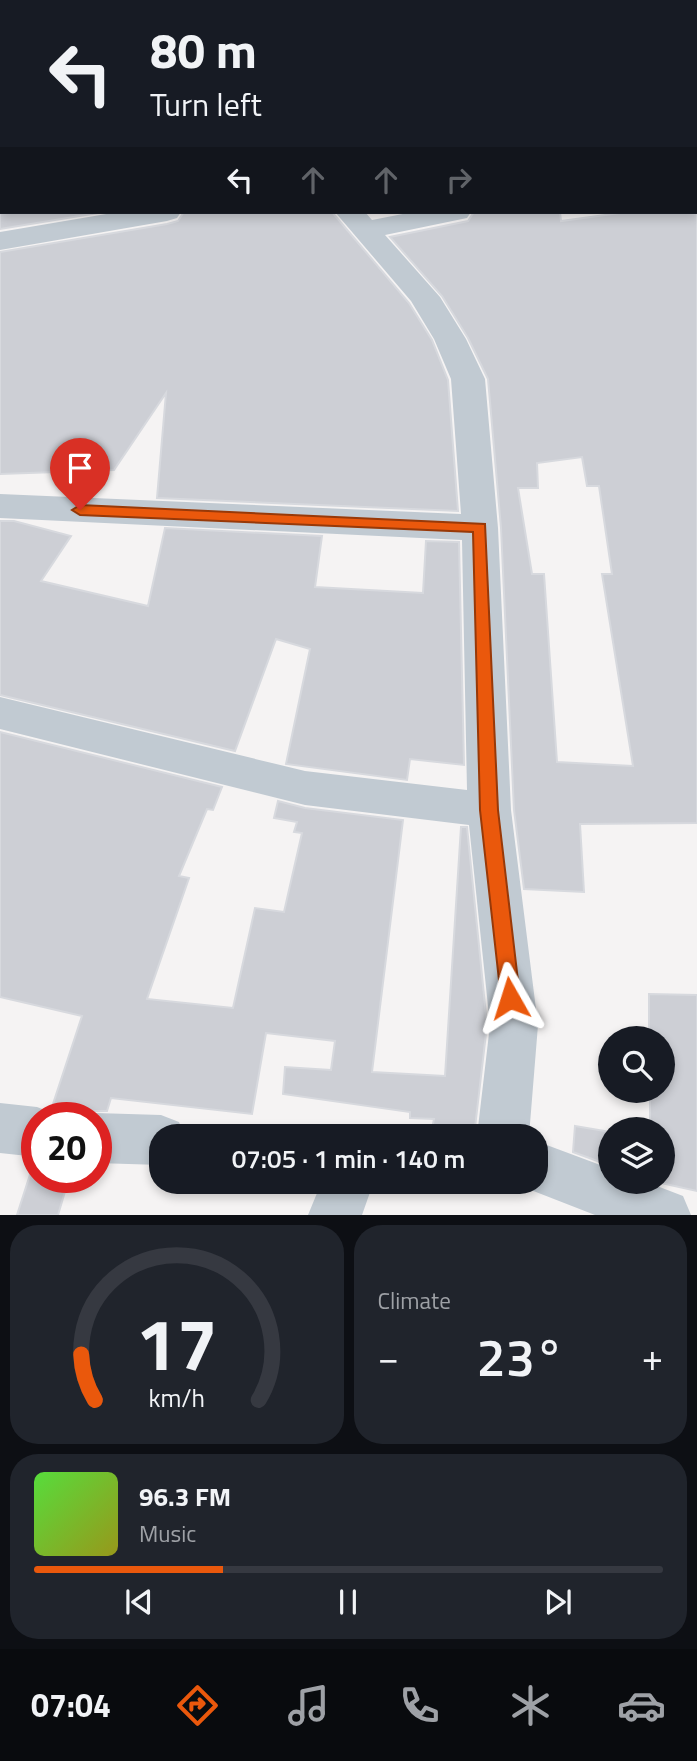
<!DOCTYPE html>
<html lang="en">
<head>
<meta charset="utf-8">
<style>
	:root { --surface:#171b24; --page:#20242c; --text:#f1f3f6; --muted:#9ea1a6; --line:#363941; --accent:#ea580c }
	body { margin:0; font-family:"Titillium Web",sans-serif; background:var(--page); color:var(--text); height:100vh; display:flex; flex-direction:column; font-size:26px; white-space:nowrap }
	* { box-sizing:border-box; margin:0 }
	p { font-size:23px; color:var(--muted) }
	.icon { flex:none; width:38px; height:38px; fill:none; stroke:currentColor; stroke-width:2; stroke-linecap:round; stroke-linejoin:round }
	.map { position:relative; height:1215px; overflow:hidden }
	.drawer { display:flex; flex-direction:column; gap:10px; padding:10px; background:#0d0f14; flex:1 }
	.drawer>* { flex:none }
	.banner { position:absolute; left:0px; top:0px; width:698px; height:214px; box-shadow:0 4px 10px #0003; background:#171b24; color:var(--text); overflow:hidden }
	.buttons { position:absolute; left:598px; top:1026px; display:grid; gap:14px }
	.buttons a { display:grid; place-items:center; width:77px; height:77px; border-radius:50%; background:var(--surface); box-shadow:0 4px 10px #0003; font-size:35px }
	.speed { position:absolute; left:21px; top:1102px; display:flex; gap:14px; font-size:35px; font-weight:700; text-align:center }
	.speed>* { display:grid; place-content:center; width:91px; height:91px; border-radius:50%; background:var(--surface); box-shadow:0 4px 10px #0003; line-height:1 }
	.speed .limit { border:10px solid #d22; background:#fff; color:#111 }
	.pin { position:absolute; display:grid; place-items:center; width:60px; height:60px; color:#fff; margin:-72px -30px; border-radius:50% 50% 50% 0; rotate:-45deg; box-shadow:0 0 7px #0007 }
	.pin .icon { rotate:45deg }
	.me { position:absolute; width:77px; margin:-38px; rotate:354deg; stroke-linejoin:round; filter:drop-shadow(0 0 5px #0008) }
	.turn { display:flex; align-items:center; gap:24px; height:147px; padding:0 35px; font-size:32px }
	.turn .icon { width:91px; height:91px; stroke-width:2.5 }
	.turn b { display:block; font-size:49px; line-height:60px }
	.lanes { display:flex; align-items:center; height:66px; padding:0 35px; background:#0003; justify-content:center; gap:35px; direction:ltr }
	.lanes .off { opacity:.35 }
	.big { font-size:52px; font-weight:600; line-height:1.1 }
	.drawer .card { flex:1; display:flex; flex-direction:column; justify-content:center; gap:10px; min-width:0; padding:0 24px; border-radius:28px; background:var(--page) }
	.drawer .dial { align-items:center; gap:0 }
	.dial svg { height:182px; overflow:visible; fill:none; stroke:var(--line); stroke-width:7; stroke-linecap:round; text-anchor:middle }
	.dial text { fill:var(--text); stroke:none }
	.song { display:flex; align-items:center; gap:21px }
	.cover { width:84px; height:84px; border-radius:10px; background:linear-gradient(135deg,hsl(110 70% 55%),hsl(60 70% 35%)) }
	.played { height:7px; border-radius:4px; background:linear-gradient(90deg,var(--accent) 30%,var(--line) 30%) }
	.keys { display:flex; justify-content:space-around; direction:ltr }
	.heat { display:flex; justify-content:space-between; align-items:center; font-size:38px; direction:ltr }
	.drawer .tiles { flex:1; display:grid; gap:10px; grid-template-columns:1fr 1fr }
	.card:last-child { grid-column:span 2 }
	.trip { position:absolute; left:149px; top:1124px; width:399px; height:70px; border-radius:28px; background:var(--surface); box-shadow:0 4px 10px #0003; font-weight:600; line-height:70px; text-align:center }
	.tab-bar { display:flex; height:112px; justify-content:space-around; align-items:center; background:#090b0e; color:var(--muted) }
	.tab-bar .icon { width:49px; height:49px }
	.tab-bar .selected { color:var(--accent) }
	.tab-bar b { font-size:32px; color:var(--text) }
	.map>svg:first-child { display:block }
</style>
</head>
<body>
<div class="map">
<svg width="697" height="1215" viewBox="0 0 697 1215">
	<rect width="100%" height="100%" fill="#f5f3f3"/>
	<!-- building -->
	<path fill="#cdcfd5" stroke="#d7d9de" stroke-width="2" fill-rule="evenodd" d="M0 212H104L0 229Z
		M184 212H332L409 303 432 340 448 380 458 511 157 498 166 393 114 470 0 474V252L167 224 178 221Z
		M474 212H560L561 221 627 212H697V823L580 824 584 892 524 889 514 810 501 528 488 379 468 338 442 296 390 237 468 221ZM582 457 587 486H599L612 574H602L633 766 557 762 544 574H532L518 488H538L537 463Z
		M0 521H14L71 536 41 581 148 606 165 528 322 536 315 587 423 593 426 541 459 542 464 765 410 759 407 780 286 764 310 649 276 639 235 751 0 695Z
		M0 732 222 787 213 810 207 809 179 876 189 878 147 999 233 1008 255 908 284 912 302 833 294 832 297 822 274 818 278 801 305 808 403 820 372 1072 445 1076 461 827H467L487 1025 474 1136 431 1134 434 1119 410 1118V1112L283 1094 285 1067 331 1070 335 1041 266 1033 252 1114 111 1098 107 1111H95L80 1118H60L57 1113 51 1110 82 1016 0 997Z
		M649 994 697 995V1191L652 1181H663V1129H650V1090H663V1038H649Z
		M575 1126 611 1132V1166L573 1152Z
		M35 1159 37 1178H69L58 1215H17Z"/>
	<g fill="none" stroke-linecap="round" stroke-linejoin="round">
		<!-- minor -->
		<path fill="#c1cad2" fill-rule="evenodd" d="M159 0H207L208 2H158Z
			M209 0H244L208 2Z
			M342 0H366L367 2H343Z
			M506 0H540L505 2Z
			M0 14H2L0 29Z
			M696 18H697V32H696Z
			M696 104H697V120H696Z
			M696 158H697V174H696Z
			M118 212H181L177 218 167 221 0 250V232Z
			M335 212H365L372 220 413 212H471L467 218 385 235 440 297 466 339 485 379 498 528 511 810 538 1025 529 1136H477L490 1025 469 825 305 805 0 729V697L305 771 467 790 462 540 0 518V494L461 514 451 379 434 339 411 301Z
			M0 1103 37 1107 55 1114 57 1118H37V1157L0 1153Z
			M96 1113 161 1115 179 1122 185 1136H161V1165L96 1163V1118H83Z
			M536 1141 611 1169V1181H644L683 1196 691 1215H595L518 1185 516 1181H536Z
			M322 1181H374L362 1215H308Z"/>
	</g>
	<!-- route -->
	<path fill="#ea580c" stroke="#983908" stroke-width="2" d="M80 505 485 524 498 810 520 998 517 1005 510 1007 503 1005 501 998 480 810 473 532 80 515 72 510Z"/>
</svg>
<div class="buttons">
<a><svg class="icon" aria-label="search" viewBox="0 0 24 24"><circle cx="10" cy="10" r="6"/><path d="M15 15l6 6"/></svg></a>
<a><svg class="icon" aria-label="layers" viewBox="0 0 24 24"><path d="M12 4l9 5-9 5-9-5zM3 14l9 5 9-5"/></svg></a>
</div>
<div class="speed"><div class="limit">20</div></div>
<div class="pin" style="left:80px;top:510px;background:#d93025"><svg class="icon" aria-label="arrive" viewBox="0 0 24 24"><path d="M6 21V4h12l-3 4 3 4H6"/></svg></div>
<svg class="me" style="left:510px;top:998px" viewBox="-20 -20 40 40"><path d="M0-17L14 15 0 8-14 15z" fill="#ea580c" stroke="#fff" stroke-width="4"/></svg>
<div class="trip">07:05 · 1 min · 140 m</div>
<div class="banner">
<div class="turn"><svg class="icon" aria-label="left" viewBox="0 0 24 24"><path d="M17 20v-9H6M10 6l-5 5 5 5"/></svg><div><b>80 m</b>Turn left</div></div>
<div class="lanes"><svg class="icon" aria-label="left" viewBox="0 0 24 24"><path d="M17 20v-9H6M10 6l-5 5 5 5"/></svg><svg class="icon off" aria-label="ahead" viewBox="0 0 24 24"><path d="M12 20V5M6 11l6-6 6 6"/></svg><svg class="icon off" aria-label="ahead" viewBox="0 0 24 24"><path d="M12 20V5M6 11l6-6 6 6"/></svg><svg class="icon off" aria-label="right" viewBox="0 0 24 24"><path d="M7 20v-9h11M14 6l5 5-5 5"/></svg></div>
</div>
</div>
<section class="drawer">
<div class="tiles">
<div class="card dial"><svg viewBox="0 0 100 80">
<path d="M14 69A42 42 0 1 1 86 69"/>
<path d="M14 69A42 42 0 0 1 8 49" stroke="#ea580c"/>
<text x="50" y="56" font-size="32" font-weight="700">17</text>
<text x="50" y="72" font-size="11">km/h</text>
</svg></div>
<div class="card"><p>Climate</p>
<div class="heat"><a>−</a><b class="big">23°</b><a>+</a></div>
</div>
<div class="card">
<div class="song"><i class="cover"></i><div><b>96.3 FM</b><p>Music</p></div></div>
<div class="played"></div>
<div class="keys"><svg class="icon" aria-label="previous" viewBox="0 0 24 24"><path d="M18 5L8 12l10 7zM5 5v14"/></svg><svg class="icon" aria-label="pause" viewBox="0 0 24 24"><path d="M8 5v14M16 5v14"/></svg><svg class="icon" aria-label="next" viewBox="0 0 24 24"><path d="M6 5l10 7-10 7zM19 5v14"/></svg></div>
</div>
</div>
</section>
<nav class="tab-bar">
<b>07:04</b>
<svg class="icon selected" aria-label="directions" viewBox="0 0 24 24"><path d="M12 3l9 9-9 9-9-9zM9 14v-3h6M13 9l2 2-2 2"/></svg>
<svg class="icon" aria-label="music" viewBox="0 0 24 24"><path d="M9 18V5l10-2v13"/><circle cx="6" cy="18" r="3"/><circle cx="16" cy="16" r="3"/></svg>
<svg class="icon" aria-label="phone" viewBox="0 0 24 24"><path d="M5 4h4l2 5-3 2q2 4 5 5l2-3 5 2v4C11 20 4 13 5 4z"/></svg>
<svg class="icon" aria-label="climate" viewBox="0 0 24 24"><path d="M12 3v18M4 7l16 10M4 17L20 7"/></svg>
<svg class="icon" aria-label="car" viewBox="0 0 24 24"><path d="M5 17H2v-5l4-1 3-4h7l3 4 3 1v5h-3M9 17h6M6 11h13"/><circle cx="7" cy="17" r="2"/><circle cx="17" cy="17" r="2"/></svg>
</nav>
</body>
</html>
